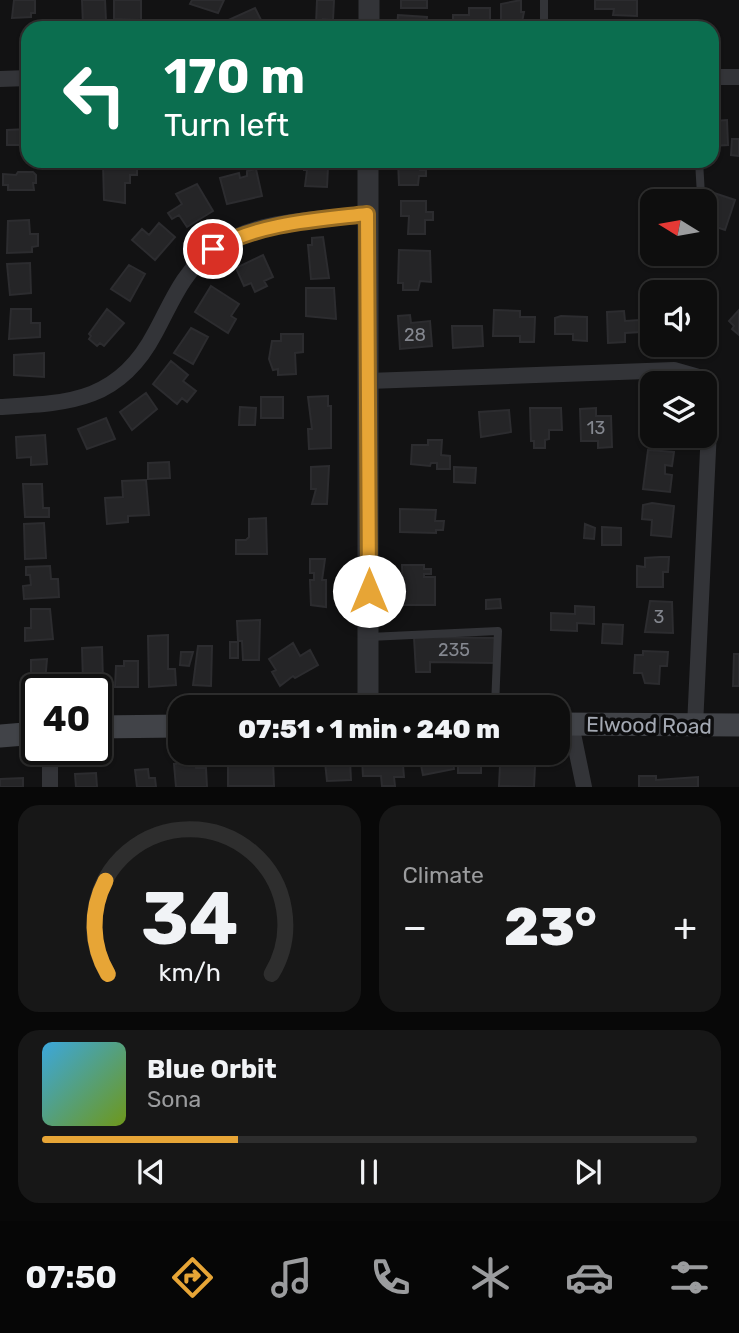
<!DOCTYPE html>
<html lang="en">
<head>
<meta charset="utf-8">
<style>
	:root { --surface:#0e0e0e; --page:#171717; --text:#f1f3f6; --muted:#9b9c9e; --line:#2e2e2e; --accent:#e7a536 }
	body { margin:0; font-family:Rubik,sans-serif; background:var(--page); color:var(--text); height:100vh; display:flex; flex-direction:column; font-size:26px; white-space:nowrap }
	* { box-sizing:border-box; margin:0 }
	p { font-size:23px; color:var(--muted) }
	.icon { flex:none; width:38px; height:38px; fill:none; stroke:currentColor; stroke-width:2; stroke-linecap:round; stroke-linejoin:round }
	.map { position:relative; height:787px; overflow:hidden }
	.drawer { display:flex; flex-direction:column; gap:18px; padding:18px; background:#080808; flex:1 }
	.drawer>* { flex:none }
	.banner { position:absolute; left:21px; top:21px; width:698px; height:147px; border-radius:21px; box-shadow:0 2px 5px #0004,0 0 0 2px var(--line); background:#0b6e4f; color:#fff; overflow:hidden }
	.needle { width:46px; rotate:281deg }
	.fabs { position:absolute; left:640px; top:189px; display:grid; gap:14px }
	.fabs a { display:grid; place-items:center; width:77px; height:77px; border-radius:14px; background:var(--surface); box-shadow:0 2px 5px #0004,0 0 0 2px var(--line); font-size:35px }
	.speed { position:absolute; left:21px; top:674px; display:flex; gap:14px; font-size:35px; font-weight:700; text-align:center }
	.speed>* { display:grid; place-content:center; width:91px; height:91px; border-radius:50%; background:var(--surface); box-shadow:0 2px 5px #0004,0 0 0 2px var(--line); line-height:1 }
	.speed .limit { border:4px solid #111; border-radius:10px; background:#fff; color:#111 }
	.pin { position:absolute; display:grid; place-items:center; width:60px; height:60px; color:#fff; margin:-30px; border:4px solid #fff; border-radius:50%; box-shadow:0 2px 7px #0007 }
	.me { position:absolute; width:77px; margin:-38px; rotate:0deg; stroke-linejoin:round; filter:drop-shadow(0 0 5px #0008) }
	.turn { display:flex; align-items:center; gap:24px; height:147px; padding:0 28px; font-size:32px }
	.turn .icon { width:91px; height:91px; stroke-width:2.5 }
	.turn b { display:block; font-size:49px; line-height:60px }
	.big { font-size:52px; font-weight:800; line-height:1.1 }
	.drawer .widget { flex:1; display:flex; flex-direction:column; justify-content:center; gap:10px; min-width:0; padding:0 24px; border-radius:21px; background:var(--page) }
	.drawer .dial { align-items:center; gap:0 }
	.dial svg { height:182px; overflow:visible; fill:none; stroke:var(--line); stroke-width:7; stroke-linecap:round; text-anchor:middle }
	.dial text { fill:var(--text); stroke:none }
	.song { display:flex; align-items:center; gap:21px }
	.cover { width:84px; height:84px; border-radius:10px; background:linear-gradient(135deg,hsl(200 70% 55%),hsl(80 70% 35%)) }
	.played { height:7px; border-radius:4px; background:linear-gradient(90deg,var(--accent) 30%,var(--line) 30%) }
	.keys { display:flex; justify-content:space-around; direction:ltr }
	.heat { display:flex; justify-content:space-between; align-items:center; font-size:38px; direction:ltr }
	.drawer .tiles { flex:1; display:grid; gap:18px; grid-template-columns:1fr 1fr }
	.widget:last-child { grid-column:span 2 }
	.trip { position:absolute; left:168px; top:695px; width:402px; height:70px; border-radius:21px; background:var(--surface); box-shadow:0 2px 5px #0004,0 0 0 2px var(--line); font-weight:800; line-height:70px; text-align:center }
	.dock { display:flex; height:112px; justify-content:space-around; align-items:center; background:#060606; color:var(--muted) }
	.dock .icon { width:49px; height:49px }
	.dock .selected { color:var(--accent) }
	.dock b { font-size:32px; color:var(--text) }
	.map>svg:first-child { display:block }
</style>
</head>
<body>
<div class="map">
<svg width="739" height="787" viewBox="0 0 739 787">
	<rect width="100%" height="100%" fill="#121213"/>
	<!-- building -->
	<path fill="#252527" stroke="#2c2c2f" stroke-width="2" d="M14 0H35V13H31V17L12 18Z
		M82 0H105L106 21 83 25Z
		M114 0H141V20L114 19Z
		M192 0H224L218 13 190 4Z
		M317 0H334L333 20 323 19V25H316Z
		M401 0H427V8H401Z
		M521 0V12H524L521 27 501 28V4Z
		M595 0H637V16L613 15 614 9H595Z
		M255 8 265 28H227L224 22Z
		M469 8H490V21H484V28H453V15H469Z
		M398 15 427 17 426 28H397Z
		M727 120 728 145 712 146 714 121Z
		M28 129V145H7V130Z
		M732 139H739V156L731 155Z
		M307 161H331V167H328L327 187 305 186 307 170H304V165H307Z
		M398 161H420V170H426V176H419L418 185H399Z
		M548 161H574V165H565V169H548Z
		M103 163H137V175H130V183H125V203L104 200Z
		M256 169 262 196 227 204 220 178 239 173 240 178 247 176V171Z
		M18 172H33L36 175V183H33L34 190H8V185H3V174L16 175Z
		M197 184 213 211 187 227 179 215 172 219 168 213 182 204 176 194Z
		M711 192 735 200 725 230 705 223Z
		M401 201H426V212H433V220H425V234H408L409 216H401Z
		M29 220 30 234H38V246L32 247V252L7 253 8 221Z
		M159 223 175 237 155 260 132 240 142 229 149 235Z
		M323 237 329 278 311 279 308 245H312V238Z
		M399 250 430 251 431 282 420 281 418 290H403V283H398Z
		M263 255 273 277 264 281 267 286 255 292 251 283 244 286 236 268Z
		M30 263 31 293 10 295 7 264Z
		M129 265 145 274 130 301 111 289Z
		M211 286 239 304 231 316 236 319 228 333 195 312Z
		M306 288H334L336 319 306 316Z
		M11 309H31V323H40V337L9 339Z
		M107 309 124 323 104 346 100 343 97 346 89 339 91 336 89 334Z
		M494 310 520 311V317H535L534 342H520V336H493Z
		M739 310V335L732 329 734 326 729 321Z
		M624 311 625 321 640 320 641 332 625 333V342L608 343 607 312Z
		M410 315 411 323 430 321 432 346 400 349 398 316Z
		M561 316 587 317V341L573 340V334H555V318Z
		M452 326H482L483 346 453 348Z
		M191 328 208 337 193 364 174 353Z
		M281 334H303V352L295 353 296 374 278 375V369L273 370 269 359 272 341H281Z
		M44 353V377L14 375V355Z
		M171 361 188 375 183 381 196 391 187 402 182 398 177 404 153 384Z
		M146 393 157 409 132 430 120 412Z
		M328 396V406H331V448L309 449 308 429H312L308 397Z
		M261 397H283V418H261Z
		M653 405V436H665L656 440 655 437 650 439 645 426 650 421 645 408Z
		M240 407 256 408 255 425H239Z
		M530 408H561L562 430H549V439L545 440V448H534V441H531Z
		M596 408V416H611L612 447 598 448V441H581L580 409Z
		M509 410 511 432 481 437 479 412Z
		M106 418 115 439 87 449 78 429Z
		M45 435 47 464 31 465V457L17 458 16 437Z
		M428 440H442L441 455 450 456V469H437V463H431L430 466 411 464 412 445H428Z
		M648 450 674 452 672 466 665 465V474L672 475 670 492 643 489Z
		M169 462 170 478 148 479V463Z
		M329 466 327 504H312L316 489H311V467Z
		M454 467 476 468 475 483 454 482Z
		M146 480 149 515 128 516V522L107 524 105 498 123 497 122 481Z
		M23 484H42L43 508H49V517H25Z
		M652 503 674 506 671 537 651 535 652 520 642 519 643 505Z
		M400 509 436 510 435 521H444L443 530H436V533L400 532Z
		M266 518 267 554H236V540H246L249 537V519Z
		M44 523 46 558 25 559 24 524Z
		M585 524 595 528 594 539 584 538Z
		M602 527 621 528V545H602Z
		M660 557H669L668 572H663V587H637V566L645 567V558Z
		M310 559H325L322 580H326V607L311 605 310 580H314V573H310Z
		M402 565H424V569H431V574H424V577H435V605H403Z
		M50 566 51 579H58L59 597 24 599 23 586 31 585 30 575H26V567Z
		M500 599 501 608 486 609V600Z
		M650 601 672 602 673 633 645 632Z
		M575 606 594 607V624L577 623V631L551 630V613L575 614Z
		M31 609H50L53 639 25 641V628H31Z
		M260 620 259 660H243L242 641H238L237 621Z
		M603 624 623 625 622 644 602 643Z
		M168 635V669H175L176 685 149 687 148 636Z
		M414 637 496 638 495 663 430 662V672H416Z
		M230 642H238V658H230Z
		M293 643 300 656 310 650 318 665 295 678 293 676 280 686 272 672 276 670 269 659Z
		M198 646H212L211 686 193 685Z
		M102 647 103 681H83L82 648Z
		M643 651 668 652 667 666H660L659 684 645 683 642 673H634L635 655H643Z
		M181 652H193L189 666 180 665Z
		M734 654H739V686H733Z
		M47 659 45 682H47L48 690H37V699L28 700 27 684H36L35 676H31V660Z
		M124 661H138V687H115L116 666H124Z
		M446 752 452 754 454 769 423 775 420 760H422V754Z
		M386 756 387 759H396V765H403L404 777H394L395 786H382L381 776H363L362 759Z
		M458 756H481V773H458Z
		M243 757V762L273 761 274 786H228V758Z
		M350 760 351 780 327 781 325 762Z
		M195 762 196 768H206L207 787H176L174 764Z
		M500 765 535 766 534 787 499 786Z
		M148 769 149 778H155L156 787H137L135 770Z
		M96 773 97 787H76L75 774Z
		M639 776H656V780L698 777V787H639Z
		M23 778V787H0V779Z"/>
	<g fill="none" stroke-linecap="round" stroke-linejoin="round">
		<!-- service -->
		<path stroke="#333438" stroke-width="8" d="M544 0V28
			M699 161 701 195
			M369 637 498 631 495 707"/>
		<!-- minor -->
		<path stroke="#333438" stroke-width="16" d="M712 77H739
			M0 79 28 78
			M368 381 674 370 702 378 703 383
			M0 407C69 403 119 402 155 333 172 302 182 273 212 250 254 219 317 220 367 214
			M571 724 584 787
			M695 726 710 408 705 391
			M50 749V787"/>
		<!-- tertiary -->
		<path stroke="#333438" stroke-width="21" d="M369 0V28
			M368 161V707"/>
		<!-- secondary -->
		<path stroke="#414348" stroke-width="23" d="M558 724 739 725
			M96 727 180 726
			M0 736 37 733"/>
	</g>
	<g fill="none" stroke-linecap="round" stroke-linejoin="round">
		<!-- route casing -->
		<g stroke="#966b23" stroke-width="18">
			<path id="route" d="M213 249C260 223 314 220 367 214L369 591"/>
		</g>
		<!-- route -->
		<use href="#route" stroke="#e7a536" stroke-width="12"/>
	</g>
	<g text-anchor="middle" dominant-baseline="central" stroke-width="7" stroke-linejoin="round" paint-order="stroke">
		<!-- number labels -->
		<g font-size="18" fill="#84878f">
			<text x="415" y="335">28</text>
			<text x="596" y="428">13</text>
			<text x="659" y="617">3</text>
			<text x="454" y="650">235</text>
		</g>
		<!-- street labels -->
		<g font-size="21" fill="#a4a9b3" stroke="#0d0d0e">
			<text transform="translate(649 725) rotate(1)">Elwood Road</text>
		</g>
	</g>
</svg>
<div class="fabs">
<a><svg class="needle" viewBox="-14 -14 28 28"><path d="M0-13l5 13h-10z" fill="#e53935"/><path d="M0 13l5-13h-10z" fill="#9b9c9e"/></svg></a>
<a><svg class="icon" aria-label="sound" viewBox="0 0 24 24"><path d="M4 9h4l5-4v14l-5-4H4zM17 9q2 3 0 6"/></svg></a>
<a><svg class="icon" aria-label="layers" viewBox="0 0 24 24"><path d="M12 4l9 5-9 5-9-5zM3 14l9 5 9-5"/></svg></a>
</div>
<div class="speed"><div class="limit">40</div></div>
<div class="pin" style="left:213px;top:249px;background:#d93025"><svg class="icon" aria-label="arrive" viewBox="0 0 24 24"><path d="M6 21V4h12l-3 4 3 4H6"/></svg></div>
<svg class="me" style="left:369px;top:591px" viewBox="-20 -20 40 40"><circle r="19" fill="#fff"/><path d="M0-13L10 11 0 6-10 11z" fill="#e7a536"/></svg>
<div class="trip">07:51 · 1 min · 240 m</div>
<div class="banner">
<div class="turn"><svg class="icon" aria-label="left" viewBox="0 0 24 24"><path d="M17 20v-9H6M10 6l-5 5 5 5"/></svg><div><b>170 m</b>Turn left</div></div>
</div>
</div>
<section class="drawer">
<div class="tiles">
<div class="widget dial"><svg viewBox="0 0 100 80">
<path d="M14 69A42 42 0 1 1 86 69"/>
<path d="M14 69A42 42 0 0 1 13 28" stroke="#e7a536"/>
<text x="50" y="56" font-size="32" font-weight="700">34</text>
<text x="50" y="72" font-size="11">km/h</text>
</svg></div>
<div class="widget"><p>Climate</p>
<div class="heat"><a>−</a><b class="big">23°</b><a>+</a></div>
</div>
<div class="widget">
<div class="song"><i class="cover"></i><div><b>Blue Orbit</b><p>Sona</p></div></div>
<div class="played"></div>
<div class="keys"><svg class="icon" aria-label="previous" viewBox="0 0 24 24"><path d="M18 5L8 12l10 7zM5 5v14"/></svg><svg class="icon" aria-label="pause" viewBox="0 0 24 24"><path d="M8 5v14M16 5v14"/></svg><svg class="icon" aria-label="next" viewBox="0 0 24 24"><path d="M6 5l10 7-10 7zM19 5v14"/></svg></div>
</div>
</div>
</section>
<nav class="dock">
<b>07:50</b>
<svg class="icon selected" aria-label="directions" viewBox="0 0 24 24"><path d="M12 3l9 9-9 9-9-9zM9 14v-3h6M13 9l2 2-2 2"/></svg>
<svg class="icon" aria-label="music" viewBox="0 0 24 24"><path d="M9 18V5l10-2v13"/><circle cx="6" cy="18" r="3"/><circle cx="16" cy="16" r="3"/></svg>
<svg class="icon" aria-label="phone" viewBox="0 0 24 24"><path d="M5 4h4l2 5-3 2q2 4 5 5l2-3 5 2v4C11 20 4 13 5 4z"/></svg>
<svg class="icon" aria-label="climate" viewBox="0 0 24 24"><path d="M12 3v18M4 7l16 10M4 17L20 7"/></svg>
<svg class="icon" aria-label="car" viewBox="0 0 24 24"><path d="M5 17H2v-5l4-1 3-4h7l3 4 3 1v5h-3M9 17h6M6 11h13"/><circle cx="7" cy="17" r="2"/><circle cx="17" cy="17" r="2"/></svg>
<svg class="icon" aria-label="filters" viewBox="0 0 24 24"><path d="M4 7h16M4 17h16"/><circle cx="9" cy="7" r="2"/><circle cx="15" cy="17" r="2"/></svg>
</nav>
</body>
</html>
